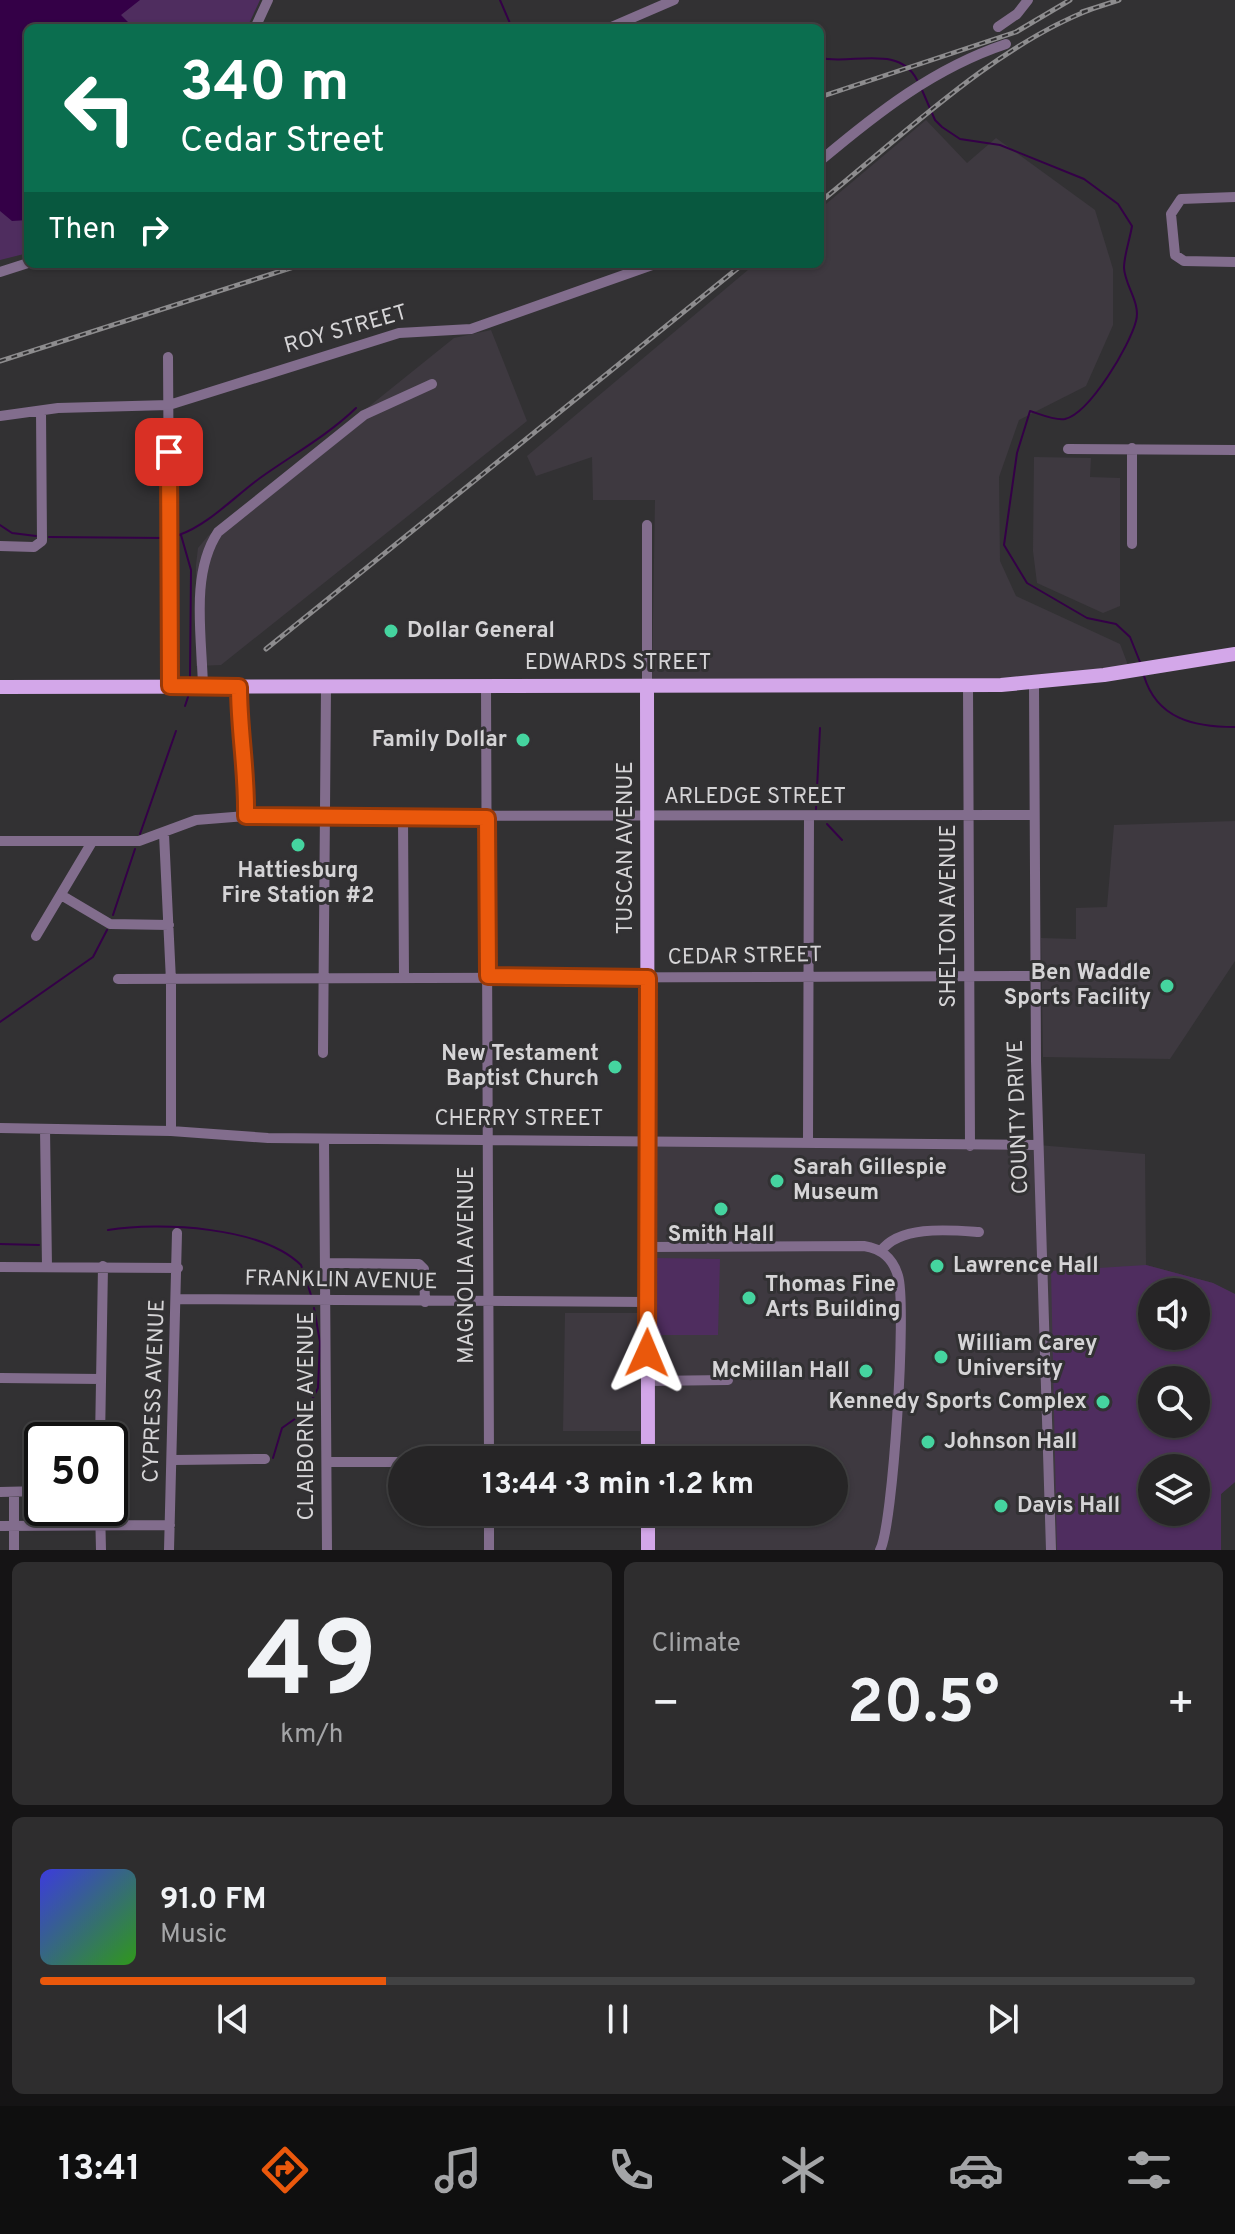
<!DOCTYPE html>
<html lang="en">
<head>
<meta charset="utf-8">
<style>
	:root { --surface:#262526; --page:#2e2d2e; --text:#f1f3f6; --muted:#a4a5a7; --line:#424243; --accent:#ea580c }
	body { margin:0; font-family:Overpass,sans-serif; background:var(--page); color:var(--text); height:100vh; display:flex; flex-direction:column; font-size:30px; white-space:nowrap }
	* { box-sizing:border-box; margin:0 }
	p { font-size:26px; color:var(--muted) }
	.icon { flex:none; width:44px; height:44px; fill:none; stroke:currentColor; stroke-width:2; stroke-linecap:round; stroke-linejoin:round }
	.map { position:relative; height:1550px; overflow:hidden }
	.details { display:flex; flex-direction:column; gap:12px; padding:12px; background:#151415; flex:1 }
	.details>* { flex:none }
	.top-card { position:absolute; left:24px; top:24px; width:800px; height:244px; border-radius:12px; box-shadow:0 2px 6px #0004,0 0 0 2px var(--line); background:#0b6e4f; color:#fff; overflow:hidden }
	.buttons { position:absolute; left:1138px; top:1278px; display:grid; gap:16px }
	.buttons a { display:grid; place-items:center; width:72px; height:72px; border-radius:50%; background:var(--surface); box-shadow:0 2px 6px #0004,0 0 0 2px var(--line); font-size:40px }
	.speed { position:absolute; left:24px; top:1422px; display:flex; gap:16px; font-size:40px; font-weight:700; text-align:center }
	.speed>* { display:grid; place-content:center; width:104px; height:104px; border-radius:50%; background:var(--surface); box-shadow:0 2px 6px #0004,0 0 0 2px var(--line); line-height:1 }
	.speed .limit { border:4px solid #111; border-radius:12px; background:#fff; color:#111 }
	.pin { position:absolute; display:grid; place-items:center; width:68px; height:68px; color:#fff; margin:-34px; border-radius:16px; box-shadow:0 4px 12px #0006 }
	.me { position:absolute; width:88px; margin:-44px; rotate:1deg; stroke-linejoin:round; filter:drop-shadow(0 0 6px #0008) }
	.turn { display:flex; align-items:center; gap:28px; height:168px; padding:0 24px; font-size:36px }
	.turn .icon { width:104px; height:104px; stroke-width:2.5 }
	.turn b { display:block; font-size:56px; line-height:68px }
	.then { display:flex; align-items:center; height:76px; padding:0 24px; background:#0003; gap:16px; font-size:30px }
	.big { font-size:60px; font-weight:700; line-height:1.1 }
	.details .card { flex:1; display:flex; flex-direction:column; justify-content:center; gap:12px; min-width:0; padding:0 28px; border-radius:12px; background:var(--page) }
	.details .dial { align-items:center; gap:0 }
	.dial b { font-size:104px; line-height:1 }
	.song { display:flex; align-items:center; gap:24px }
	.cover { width:96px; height:96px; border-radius:12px; background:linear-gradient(135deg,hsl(240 70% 55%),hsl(110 70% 35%)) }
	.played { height:8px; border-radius:4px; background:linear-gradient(90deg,var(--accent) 30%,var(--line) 30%) }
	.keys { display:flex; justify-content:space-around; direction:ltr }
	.heat { display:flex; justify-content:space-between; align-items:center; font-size:44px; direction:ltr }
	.details .tiles { flex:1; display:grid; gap:12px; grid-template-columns:1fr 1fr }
	.card:last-child { grid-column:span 2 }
	.trip { position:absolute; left:388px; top:1446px; width:460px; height:80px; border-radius:40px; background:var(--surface); box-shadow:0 2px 6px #0004,0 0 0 2px var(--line); font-weight:700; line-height:80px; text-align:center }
	.dock { display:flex; height:128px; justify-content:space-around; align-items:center; background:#0f0f0f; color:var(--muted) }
	.dock .icon { width:56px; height:56px }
	.dock .current { color:var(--accent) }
	.dock b { font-size:36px; color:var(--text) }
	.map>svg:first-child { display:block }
</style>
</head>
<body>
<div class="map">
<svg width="1235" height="1550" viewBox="0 0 1235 1550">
	<rect width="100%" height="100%" fill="#323133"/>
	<!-- built -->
	<path fill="#3e3940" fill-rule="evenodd" d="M926 120 967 163 996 138 1095 210 1113 269V325L1086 386 1019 420 999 477 1000 561 1016 596 1120 644 1128 665 1023 679 652 680 655 500H593L592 457 536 476 527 456 755 264H820V209Z
		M491 330 527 421 221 665 196 666V565L198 548 208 536 454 338Z
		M1034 457 1091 458 1090 477 1120 478V606L1103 613 1037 583 1033 551Z
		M1235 821V961L1170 1059 1043 1057 1041 938 1076 939V908L1107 907 1114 825Z
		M648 1139 1038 1145 1145 1154 1146 1265 1213 1283 1235 1294V1482L1221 1494V1550H648V1512H834V1460H648ZM1152 1292H1196V1336H1152ZM1152 1380H1196V1424H1152ZM1152 1468H1196V1512H1152Z
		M565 1313H640V1431H563Z"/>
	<!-- green -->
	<path fill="#4f2d5f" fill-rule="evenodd" d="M0 0H260L247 28H28V253L0 260Z
		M657 1258 720 1259 718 1335H657Z
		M1146 1265 1213 1283 1235 1294V1482L1221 1494V1550H1057L1051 1271ZM1196 1292V1336H1152V1292ZM1152 1380H1196V1424H1152ZM1152 1468H1196V1512H1152Z"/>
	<!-- water -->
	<path fill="#340047" d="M0 0H140L121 15 134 28H28V220L12 221 0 211Z"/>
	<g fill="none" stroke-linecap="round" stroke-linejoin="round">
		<!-- stream -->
		<path stroke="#340047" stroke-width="2" d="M500 0 512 28
			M820 58C852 65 899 44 917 80
			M922 90 935 120 942 127 960 139 1000 145 1084 179 1118 204 1132 226C1130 239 1124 255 1124 268 1125 286 1141 303 1136 321 1130 345 1090 413 1065 419 1055 421 1040 414 1030 411L1017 453 1004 545 1027 583 1087 618 1116 624 1130 637 1140 662
			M0 525 12 533 36 536
			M179 535C208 525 234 497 260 478 292 455 327 436 356 408
			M181 535 191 570 190 676
			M49 537 163 538
			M1144 676C1157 719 1194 727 1235 727
			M185 706 188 697
			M816 809 820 728
			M827 824 842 840
			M140 834 176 731
			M113 915 135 849
			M0 1022 93 957 107 930
			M108 1230C160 1222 261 1226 301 1265L311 1295
			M0 1244 39 1245
			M273 1458 282 1428 306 1411 318 1388 320 1342 314 1308"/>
		<!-- minor -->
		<path stroke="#826d8d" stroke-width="10" d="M998 27 1017 14 1028 0
			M255 28 268 0
			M609 28 674 0
			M820 161C877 113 934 68 1006 44
			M1235 197 1181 199 1171 214 1175 255 1184 261 1235 262
			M0 272 28 263
			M168 357 170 686
			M0 416 58 408 169 405 399 333 471 329 655 264
			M1132 448V544
			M1068 449 1235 450
			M647 525V686
			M0 546 34 547 42 541 41 411
			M1034 683 1036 1061 1051 1550
			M968 685 970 1146
			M486 686 489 1460
			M203 687C202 637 190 574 218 532L364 415 432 384
			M239 687C238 730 246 772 246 816
			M403 818 404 976
			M164 834 171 981V1131
			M0 841H139L196 820 246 816 1034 815
			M61 895 110 924 169 925
			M36 936 92 842
			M118 979 1035 976
			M323 1053 326 687
			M0 1128 171 1131 268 1138 1038 1145
			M45 1129 47 1267
			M324 1139 327 1550
			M808 1143 809 816
			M648 1247 864 1246C883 1249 893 1259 898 1276 907 1305 893 1528 880 1550
			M881 1251C900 1225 950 1230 979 1232
			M325 1263 419 1264 424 1269 425 1302
			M0 1267 178 1268
			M178 1299 648 1302
			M0 1378 101 1379
			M647 1381 728 1380
			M100 1440 103 1266
			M174 1460 265 1459
			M327 1462H402
			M0 1492 42 1491
			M100 1508 101 1550
			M0 1526 170 1525
			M14 1550V1492
			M169 1550 177 1233
			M489 1550V1512"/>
		<!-- major -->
		<path stroke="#d3a7e9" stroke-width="14" d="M647 686 648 1460
			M0 687 1001 685 1104 675 1235 654
			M648 1512V1550"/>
		<!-- rail casing -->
		<g stroke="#8d8c8e" stroke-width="5">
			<path id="rail" d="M1082 12 1119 0
				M820 97 1016 32 1070 0
				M820 202C901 137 996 45 1092 9
				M0 361 303 264
				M266 649 743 264"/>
		</g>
		<!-- rail -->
		<use href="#rail" stroke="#323133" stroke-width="2" stroke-dasharray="6" stroke-linecap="butt"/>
	</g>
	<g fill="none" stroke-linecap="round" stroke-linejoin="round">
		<!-- route casing -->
		<g stroke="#983908" stroke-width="20">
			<path id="route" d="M169 452 170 686 239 687C239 730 247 772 246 816L487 818 488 976 648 978 647 1353"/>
		</g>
		<!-- route -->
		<use href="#route" stroke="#ea580c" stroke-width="14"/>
	</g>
	<!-- markers -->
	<g fill="#45d49f" stroke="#323133" stroke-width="3">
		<circle cx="391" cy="631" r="8"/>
		<circle cx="523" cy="740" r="8"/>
		<circle cx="298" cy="845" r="8"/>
		<circle cx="1167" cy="986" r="8"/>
		<circle cx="615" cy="1067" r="8"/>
		<circle cx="777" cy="1181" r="8"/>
		<circle cx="721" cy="1209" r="8"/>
		<circle cx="937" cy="1266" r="8"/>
		<circle cx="749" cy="1298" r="8"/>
		<circle cx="941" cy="1357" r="8"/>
		<circle cx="866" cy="1371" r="8"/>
		<circle cx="1103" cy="1402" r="8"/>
		<circle cx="928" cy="1442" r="8"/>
		<circle cx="1001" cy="1506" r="8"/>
	</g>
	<g text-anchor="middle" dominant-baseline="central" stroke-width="6" stroke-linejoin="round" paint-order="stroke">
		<!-- street labels -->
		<g font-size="22" fill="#d5d4d6" stroke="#323133">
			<text transform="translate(346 330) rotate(-16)">ROY STREET</text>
			<text x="618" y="663">EDWARDS STREET</text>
			<text x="755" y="797">ARLEDGE STREET</text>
			<text transform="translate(626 848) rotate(-90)">TUSCAN AVENUE</text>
			<text transform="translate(949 916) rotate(-90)">SHELTON AVENUE</text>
			<text transform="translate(745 957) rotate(-1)">CEDAR STREET</text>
			<text transform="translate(1019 1117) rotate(-92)">COUNTY DRIVE</text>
			<text x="519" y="1119">CHERRY STREET</text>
			<text transform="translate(467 1265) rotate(-90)">MAGNOLIA AVENUE</text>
			<text transform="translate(341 1281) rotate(1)">FRANKLIN AVENUE</text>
			<text transform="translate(155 1391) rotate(-88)">CYPRESS AVENUE</text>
			<text transform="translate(307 1416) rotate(-90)">CLAIBORNE AVENUE</text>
		</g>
		<!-- poi labels -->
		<g font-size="22" font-weight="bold" fill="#d5d4d6" stroke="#323133" text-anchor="start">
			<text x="407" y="631">Dollar General</text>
			<text x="507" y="740" text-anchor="end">Family Dollar</text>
			<text x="298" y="871" text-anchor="middle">Hattiesburg<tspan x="298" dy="25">Fire Station #2</tspan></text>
			<text x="1151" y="973" text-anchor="end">Ben Waddle<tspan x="1151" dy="25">Sports Facility</tspan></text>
			<text x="599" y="1054" text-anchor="end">New Testament<tspan x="599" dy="25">Baptist Church</tspan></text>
			<text x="793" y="1168">Sarah Gillespie<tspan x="793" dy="25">Museum</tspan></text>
			<text x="721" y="1235" text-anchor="middle">Smith Hall</text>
			<text x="953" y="1266">Lawrence Hall</text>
			<text x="765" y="1285">Thomas Fine<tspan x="765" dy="25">Arts Building</tspan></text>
			<text x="957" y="1344">William Carey<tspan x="957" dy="25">University</tspan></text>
			<text x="850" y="1371" text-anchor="end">McMillan Hall</text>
			<text x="1087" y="1402" text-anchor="end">Kennedy Sports Complex</text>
			<text x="944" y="1442">Johnson Hall</text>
			<text x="1017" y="1506">Davis Hall</text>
		</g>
	</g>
</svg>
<div class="buttons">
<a><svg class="icon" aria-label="sound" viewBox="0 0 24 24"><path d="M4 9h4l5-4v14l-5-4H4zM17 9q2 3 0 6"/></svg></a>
<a><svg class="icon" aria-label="search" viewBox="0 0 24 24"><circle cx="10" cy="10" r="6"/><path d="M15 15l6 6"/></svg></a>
<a><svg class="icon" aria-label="layers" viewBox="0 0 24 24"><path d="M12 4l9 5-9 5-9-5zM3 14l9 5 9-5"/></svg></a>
</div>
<div class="speed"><div class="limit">50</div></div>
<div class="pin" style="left:169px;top:452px;background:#d93025"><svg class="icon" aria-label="arrive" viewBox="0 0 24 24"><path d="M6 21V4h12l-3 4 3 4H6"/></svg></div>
<svg class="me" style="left:647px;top:1353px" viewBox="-20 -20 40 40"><path d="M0-17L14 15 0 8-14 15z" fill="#ea580c" stroke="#fff" stroke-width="4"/></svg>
<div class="trip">13:44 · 3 min · 1.2 km</div>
<div class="top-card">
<div class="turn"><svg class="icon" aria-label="left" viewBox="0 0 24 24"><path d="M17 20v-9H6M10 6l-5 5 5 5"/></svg><div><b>340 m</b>Cedar Street</div></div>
<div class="then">Then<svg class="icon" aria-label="right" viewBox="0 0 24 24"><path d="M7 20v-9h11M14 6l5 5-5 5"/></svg></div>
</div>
</div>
<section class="details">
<div class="tiles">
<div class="card dial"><b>49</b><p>km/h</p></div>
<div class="card"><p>Climate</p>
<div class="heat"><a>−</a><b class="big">20.5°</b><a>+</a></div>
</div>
<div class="card">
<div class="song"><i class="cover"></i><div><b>91.0 FM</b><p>Music</p></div></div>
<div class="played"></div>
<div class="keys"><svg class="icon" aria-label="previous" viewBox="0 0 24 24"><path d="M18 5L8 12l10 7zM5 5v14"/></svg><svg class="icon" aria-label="pause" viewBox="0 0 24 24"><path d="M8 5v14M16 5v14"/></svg><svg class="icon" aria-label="next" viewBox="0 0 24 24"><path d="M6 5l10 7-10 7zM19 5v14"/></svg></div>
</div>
</div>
</section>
<nav class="dock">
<b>13:41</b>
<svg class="icon current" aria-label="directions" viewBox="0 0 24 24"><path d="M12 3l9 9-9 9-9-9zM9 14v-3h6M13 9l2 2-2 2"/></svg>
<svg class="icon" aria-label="music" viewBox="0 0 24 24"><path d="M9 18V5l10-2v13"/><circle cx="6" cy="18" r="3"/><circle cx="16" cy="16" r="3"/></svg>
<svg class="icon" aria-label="phone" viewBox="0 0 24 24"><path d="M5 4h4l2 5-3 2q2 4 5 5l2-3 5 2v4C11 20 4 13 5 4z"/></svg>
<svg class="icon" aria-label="climate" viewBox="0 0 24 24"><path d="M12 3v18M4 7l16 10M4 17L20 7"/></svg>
<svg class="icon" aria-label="car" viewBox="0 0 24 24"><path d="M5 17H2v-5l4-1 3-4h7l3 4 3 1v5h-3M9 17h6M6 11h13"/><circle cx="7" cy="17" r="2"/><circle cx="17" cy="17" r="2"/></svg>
<svg class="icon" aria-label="filters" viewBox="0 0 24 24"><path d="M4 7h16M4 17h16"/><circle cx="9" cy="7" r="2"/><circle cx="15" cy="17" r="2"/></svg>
</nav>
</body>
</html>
